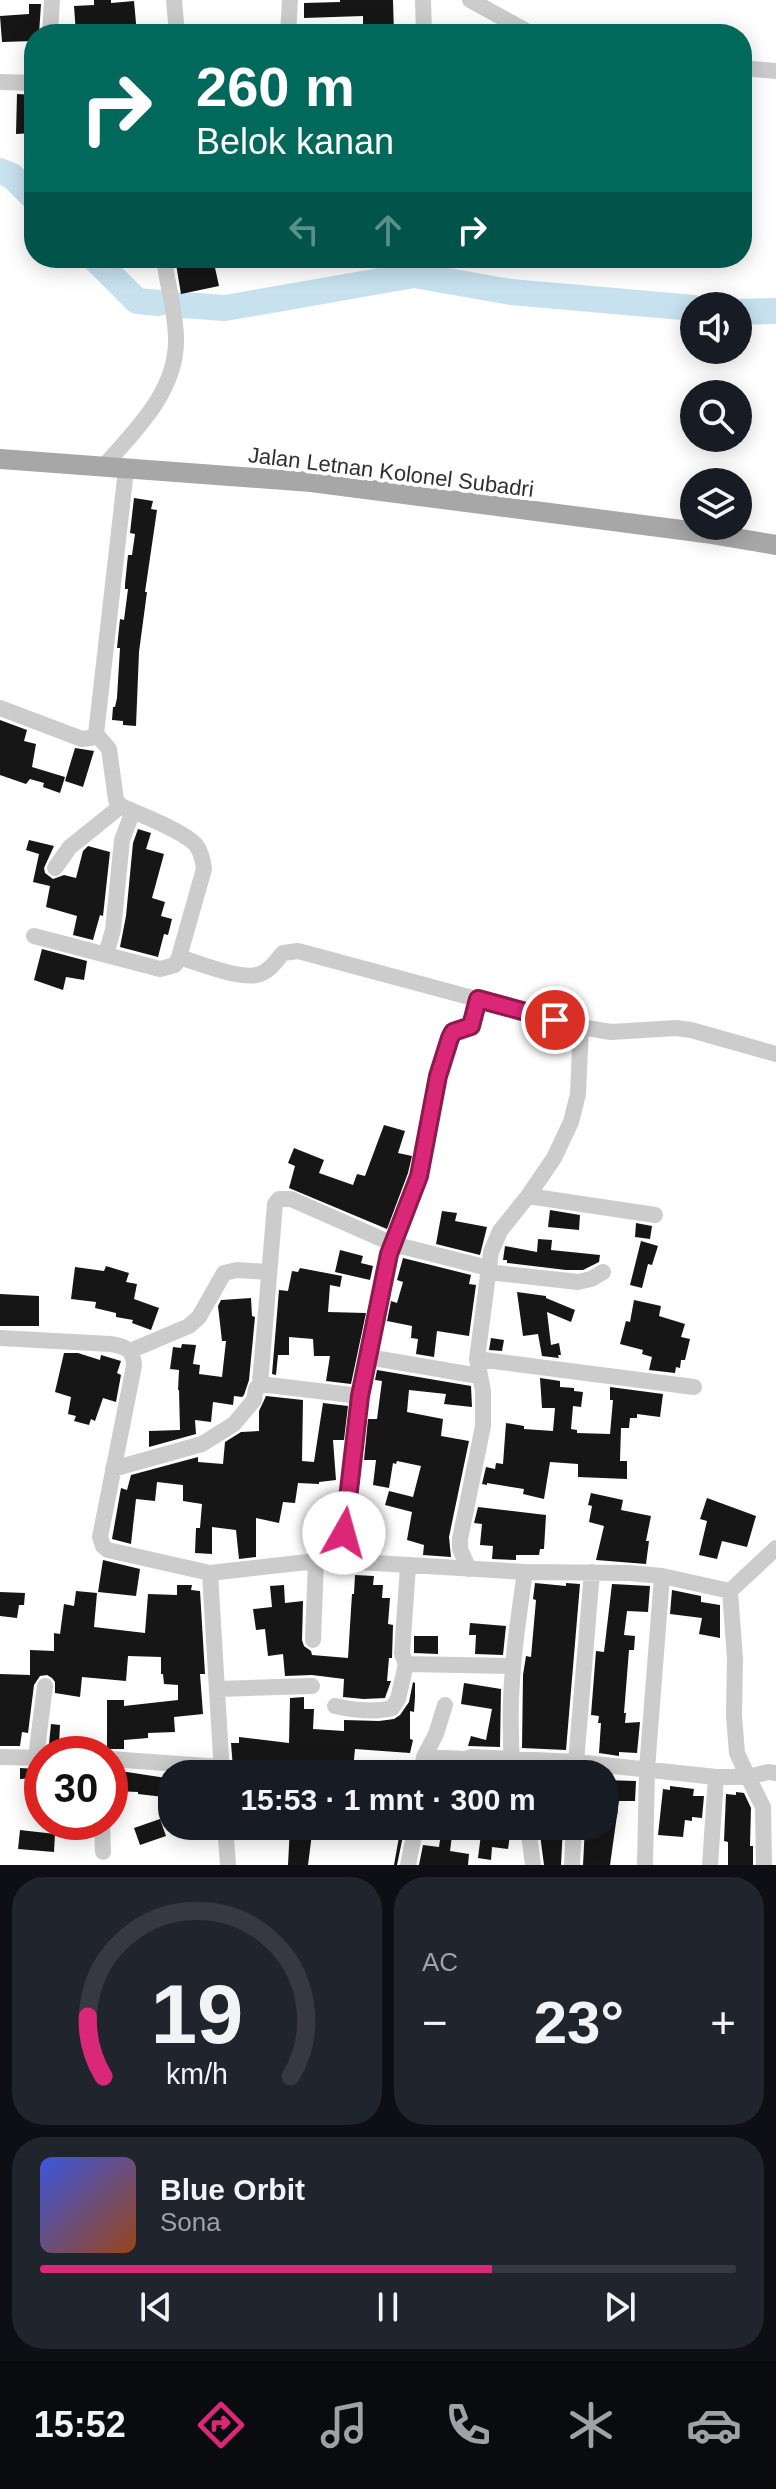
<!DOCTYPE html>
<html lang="id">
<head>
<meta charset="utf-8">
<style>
	:root { --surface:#171b24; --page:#20242c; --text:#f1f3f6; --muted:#9ea1a6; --line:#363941; --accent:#db2777 }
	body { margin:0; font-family:Arial,sans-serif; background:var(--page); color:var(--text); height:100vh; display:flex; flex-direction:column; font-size:30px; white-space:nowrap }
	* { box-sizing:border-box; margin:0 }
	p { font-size:26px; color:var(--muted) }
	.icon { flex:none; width:44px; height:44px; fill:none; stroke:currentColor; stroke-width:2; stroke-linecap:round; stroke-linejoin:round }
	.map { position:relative; height:1865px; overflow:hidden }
	.details { display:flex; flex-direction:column; gap:12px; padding:12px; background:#0d0f14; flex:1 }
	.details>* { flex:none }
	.banner { position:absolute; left:24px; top:24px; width:728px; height:244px; border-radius:32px; box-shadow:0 4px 20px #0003; background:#00695c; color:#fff; overflow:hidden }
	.tools { position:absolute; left:680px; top:292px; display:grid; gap:16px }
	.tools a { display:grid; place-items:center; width:72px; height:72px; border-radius:50%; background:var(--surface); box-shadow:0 4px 20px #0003; font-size:40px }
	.speed { position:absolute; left:24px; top:1736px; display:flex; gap:16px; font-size:40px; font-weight:700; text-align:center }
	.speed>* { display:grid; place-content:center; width:104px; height:104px; border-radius:50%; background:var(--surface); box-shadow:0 4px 20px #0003; line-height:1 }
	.speed .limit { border:12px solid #d22; background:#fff; color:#111 }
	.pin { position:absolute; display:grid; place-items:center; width:68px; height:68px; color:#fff; margin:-34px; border:4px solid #fff; border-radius:50%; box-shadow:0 2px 8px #0007 }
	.me { position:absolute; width:88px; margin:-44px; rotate:7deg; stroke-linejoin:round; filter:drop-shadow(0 0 6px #0008) }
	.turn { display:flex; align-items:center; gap:28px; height:168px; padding:0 40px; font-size:36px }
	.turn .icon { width:104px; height:104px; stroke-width:2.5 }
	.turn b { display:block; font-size:56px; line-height:68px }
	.lanes { display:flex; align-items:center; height:76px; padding:0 40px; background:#0003; justify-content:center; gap:40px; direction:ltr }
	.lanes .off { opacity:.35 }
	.big { font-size:60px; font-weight:700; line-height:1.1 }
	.details .card { flex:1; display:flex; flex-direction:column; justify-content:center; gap:12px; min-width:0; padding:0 28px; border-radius:32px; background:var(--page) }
	.details .dial { align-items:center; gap:0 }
	.dial svg { height:208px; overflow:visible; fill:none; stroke:var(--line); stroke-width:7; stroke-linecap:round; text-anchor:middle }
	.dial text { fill:var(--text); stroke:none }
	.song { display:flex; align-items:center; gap:24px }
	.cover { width:96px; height:96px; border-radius:12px; background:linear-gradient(135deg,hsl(230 70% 55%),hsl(20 70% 35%)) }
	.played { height:8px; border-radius:4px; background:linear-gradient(90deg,var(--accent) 65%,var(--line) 65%) }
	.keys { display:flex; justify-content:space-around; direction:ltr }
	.heat { display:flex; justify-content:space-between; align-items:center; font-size:44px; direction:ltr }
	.details .tiles { flex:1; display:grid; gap:12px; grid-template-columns:1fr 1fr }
	.card:last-child { grid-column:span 2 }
	.trip { position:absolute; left:158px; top:1760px; width:460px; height:80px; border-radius:32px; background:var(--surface); box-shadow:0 4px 20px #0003; font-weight:700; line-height:80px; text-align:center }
	.tabs { display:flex; height:128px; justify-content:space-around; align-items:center; background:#090b0e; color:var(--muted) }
	.tabs .icon { width:56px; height:56px }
	.tabs .selected { color:var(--accent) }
	.tabs b { font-size:36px; color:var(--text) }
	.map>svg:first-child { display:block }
</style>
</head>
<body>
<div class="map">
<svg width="776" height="1865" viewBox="0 0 776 1865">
	<rect width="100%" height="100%" fill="#fff"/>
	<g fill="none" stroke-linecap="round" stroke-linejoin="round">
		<!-- river -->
		<path stroke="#c7e1ee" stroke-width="26" d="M0 171 12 176 34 198
			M94 258 137 301 159 303
			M183 305 225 308 414 275 511 292 694 308
			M738 312 776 311"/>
	</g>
	<!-- building -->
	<path fill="#161616" d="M94 0H111V3L134 1 137 34H76L74 6 94 5Z
		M340 0H393L394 34H363V16L304 18V3L340 2Z
		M29 4H41L39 34H34V41L2 42 0 16 29 14Z
		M17 94 34 95V133L16 134Z
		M190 261 191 267 214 263 219 286 181 294 176 264Z
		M134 498 153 501 151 509 157 510 145 592H147L139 652 136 726 123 725V721L112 720 113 707H115L117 698 120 648H117L120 619 124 620 128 589H125V584L128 555H132L135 534 130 533Z
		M0 720 27 730 24 741 36 744 32 767 65 777 60 793 43 787 44 783 30 779 26 784 0 775Z
		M75 748 94 751 83 787 65 781Z
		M138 829 151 833 146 849 164 854 152 898 165 902 161 916 172 919 168 935 164 934 158 957 120 947 126 916 133 843Z
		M29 840 54 846 44 868 45 873 53 879 64 875 76 878 83 851 88 846 110 852 103 916 100 915 93 940 73 935 77 916 46 907 50 886 33 882 39 854 26 850Z
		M42 949 87 961 84 980 66 977 63 990 34 980Z
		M384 1125 405 1131 398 1153 412 1156 408 1173 387 1229 289 1188 295 1166 288 1163 294 1148 324 1160 319 1173 353 1185 357 1174 365 1176Z
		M550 1210 580 1215 579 1230 548 1227Z
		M442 1211 457 1213 455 1221 487 1227 480 1255 436 1244Z
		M636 1223 652 1226 650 1239 635 1237Z
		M538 1239 552 1240 551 1250 600 1255 599 1262 583 1270H566L507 1263V1260H503L505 1246 537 1252Z
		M641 1241 658 1246 652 1265 648 1264 642 1288 630 1285Z
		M340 1250 363 1256 361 1263 373 1266 370 1280 335 1272Z
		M403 1258 471 1275 469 1284 476 1285 469 1336 437 1331 434 1357 416 1354 418 1339 411 1338 412 1326 387 1321 391 1301 397 1303 403 1282 397 1280Z
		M106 1266 129 1273 126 1282 137 1284 134 1299 159 1308 151 1330 132 1323 133 1320 116 1317V1313L95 1308 96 1302 71 1299 75 1267 104 1271Z
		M300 1268 342 1276 340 1287 330 1285 328 1312 366 1313 351 1384 326 1381 330 1356H314L313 1339 289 1337V1355H278L276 1375 272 1374 279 1290 288 1291 292 1271 298 1272Z
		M517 1292 546 1296V1298L575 1310 571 1322 547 1312 551 1345 559 1343 561 1355H558L559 1358 542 1356 538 1334 523 1336Z
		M0 1294 39 1296V1326H0Z
		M251 1298 252 1316 255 1317 249 1380 244 1395 242 1397 234 1396 233 1405 213 1402 211 1422 195 1420 196 1434 149 1447V1431L180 1430 179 1390H178L179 1370 170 1369 173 1347 181 1348 182 1344 196 1345 193 1364 200 1365 199 1374 222 1377 226 1341H222L218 1306 221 1300Z
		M634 1300 661 1306 659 1316 685 1324 681 1337 690 1339 685 1360H681L680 1368 676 1367 675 1373 649 1370 652 1357 642 1354 643 1350 620 1344 626 1321 630 1322Z
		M491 1338 504 1340 502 1351 489 1350Z
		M64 1353H78L100 1360 101 1355 121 1361 117 1373 121 1375 116 1402 103 1398 95 1421 91 1419 89 1425 74 1421 76 1416 68 1414 71 1397 55 1392Z
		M377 1370 471 1386 472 1407 444 1404 446 1394 409 1390 407 1412 443 1419 441 1436 469 1441 449 1537 451 1557 423 1555 424 1545 407 1540 412 1512 385 1505 389 1491 413 1497 421 1466 397 1461 396 1464 393 1463 389 1488 373 1485 376 1460H364L368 1419H377L382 1381 375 1380Z
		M540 1378 560 1381V1387L574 1388V1391L583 1392 581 1407 573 1406 571 1429 577 1430V1433L610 1434 613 1400H610V1387L663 1394 660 1417 637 1414V1418H630L629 1428H621L620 1461H627V1479L578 1477V1464L550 1462 544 1499 523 1494 524 1489 487 1483V1485L482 1484 486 1467 495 1469 496 1463 503 1464 506 1423 524 1426V1429L553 1431 555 1408H542Z
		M266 1396 303 1400 302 1461 314 1462 323 1403 348 1406 344 1440H333L336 1480 319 1482V1484L298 1483 295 1503 283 1502 279 1523 256 1518V1557L239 1559 236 1530 212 1527V1554L195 1553 196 1528H200L202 1504 183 1501V1485L157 1482 155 1501 136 1499 131 1544 112 1539 121 1488 127 1490 131 1475 198 1457V1462L223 1464 225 1442 241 1432 259 1431V1411Z
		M591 1493 623 1500 621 1510 651 1516 646 1541H649L646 1564 596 1560 604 1526 589 1522 592 1506 588 1505Z
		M707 1498 756 1516 747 1547 722 1541 717 1559 699 1555 707 1521 700 1519Z
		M478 1507 546 1515 544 1549H540L539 1555H516V1560L492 1559 493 1546 480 1545 482 1524 474 1523Z
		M317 1525 334 1526 331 1550H314Z
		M103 1560 140 1569 136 1596 98 1592Z
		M355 1575 374 1576 373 1585H383L382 1598H390L388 1624 393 1625 392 1658H389L387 1681H391L385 1698 364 1699 343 1697 344 1679 312 1675 285 1676 283 1654 268 1656 265 1629 256 1630 253 1609 272 1607 270 1586 284 1585 285 1603 303 1601 302 1640 304 1646 311 1651 312 1655 348 1658 352 1594H354Z
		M535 1583 566 1586V1583L580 1584 566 1750 522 1748 523 1675 526 1656 531 1657 536 1600 533 1599Z
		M612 1584 650 1586 648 1612 627 1611 624 1635 635 1636 634 1650H629L624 1713H626L625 1723 640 1722 637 1753 619 1752V1756L599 1753 601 1723H598L599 1716 591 1715 596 1651 604 1652Z
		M177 1585H192L191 1590 200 1591 205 1674H200L203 1714 174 1717 175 1732 148 1733V1738L124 1740V1749H107V1700H124V1706L178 1700V1685L164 1684 163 1674H161V1657L128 1656 126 1681 82 1677 80 1697 55 1693V1682L52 1678 47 1675 40 1676 34 1685 28 1733 22 1732 20 1746H0V1674L30 1675V1650L54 1651V1633L60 1634 64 1604 74 1606 76 1591 97 1593 94 1627 145 1633 148 1594 177 1595Z
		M672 1590 701 1596V1602L720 1605V1638L699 1634 702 1618 670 1614Z
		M0 1592 25 1593 24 1605H19L17 1618 0 1616Z
		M470 1623 506 1626 503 1655 475 1654 476 1635H469Z
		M414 1636H438V1654L414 1653Z
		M413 1682 415 1683V1697L414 1712 410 1711V1739L413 1740 410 1753 355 1749 353 1769 337 1767 336 1774H260L261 1769 233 1768 231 1743H239V1737L289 1743 290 1698 304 1697V1709H314L313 1729 344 1731V1720L379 1721 394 1719 400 1715 409 1702Z
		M464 1683 501 1689 500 1747 468 1746 471 1736 486 1740 492 1709 461 1704Z
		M51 1724 60 1725 59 1745 49 1744Z
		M20 1768 36 1769V1778L20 1779Z
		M473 1768 502 1769 503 1774H460L461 1770Z
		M114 1770 166 1778 164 1797 138 1794V1792L113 1791Z
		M604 1780 636 1781 635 1801H619L610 1865H583L585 1826H604Z
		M670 1786 694 1789 693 1796H704L702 1818 692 1817V1821L685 1820 683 1837 658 1835 663 1789 670 1790Z
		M736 1792 744 1793 751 1808 750 1846H753V1865H728V1842L724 1841 726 1794 736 1795Z
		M160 1819 166 1836 140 1845 134 1828Z
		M290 1826H313L308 1865H288Z
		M375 1826H405L397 1865H394L399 1837 375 1834Z
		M442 1826 453 1828 450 1851 469 1854 468 1865H419L423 1845 439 1847Z
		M482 1826 511 1828 508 1849 492 1847 491 1860 478 1858Z
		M552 1826H563L561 1865H544L539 1827 552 1828Z
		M20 1830 55 1834 54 1852 18 1849Z"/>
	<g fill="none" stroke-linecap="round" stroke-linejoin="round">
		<!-- minor -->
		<path stroke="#ccc" stroke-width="16" d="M174 0 177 34
			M423 0 424 34
			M470 0 532 34
			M50 34 52 0
			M288 34 290 0
			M742 68 776 71
			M0 82 34 83
			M103 467C135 431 177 391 176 339 176 312 167 285 164 258
			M0 708 82 739 91 738 96 734 126 470
			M96 734 109 749 116 800 121 806C139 814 184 831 196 845 201 852 203 860 204 869L179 957C199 963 242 981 260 974 270 971 277 960 283 953L298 951 581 1027 611 1032 676 1028 691 1030 776 1054
			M55 868 70 847 121 806
			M34 936 160 969 175 965 179 957
			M106 954 113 930 122 840 133 811
			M528 1196 655 1215
			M488 1272 578 1282 591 1279 603 1272
			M0 1338 110 1344C125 1346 134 1350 134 1366L100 1537 103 1546 108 1550 210 1573
			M130 1351 189 1326 199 1317 224 1273 237 1270 269 1272
			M368 1357 479 1376
			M477 1359 694 1387
			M260 1384 275 1204 279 1199H291L393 1244 488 1268
			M113 1469 202 1444 234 1424 254 1400 256 1389 260 1384 360 1396
			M341 1561 360 1396 368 1357 389 1254 419 1176 438 1076 450 1038 453 1032 471 1026 478 999
			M408 1566 402 1654 406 1664 512 1666
			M469 1569 460 1549V1539L483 1426V1391L477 1359 491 1252 500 1231 528 1196 554 1158 571 1122 578 1094 581 1027
			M313 1640 316 1561
			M218 1689 312 1686
			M335 1706C353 1710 374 1713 392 1708L398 1699 406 1664
			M0 1757 42 1758
			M36 1757 45 1686
			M424 1757 436 1734 445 1705
			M110 1759 221 1767
			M222 1774 210 1573 316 1561H341L525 1572 629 1573 662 1576 730 1591 776 1548
			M421 1774 424 1757 465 1759 471 1757 576 1762 716 1777H748L737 1753 734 1716 735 1659 730 1591
			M514 1774C511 1761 511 1750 511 1736 509 1680 517 1627 525 1572
			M575 1774 592 1572
			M102 1822 103 1852
			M225 1826 228 1865
			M528 1826 533 1865
			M408 1865 416 1826
			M572 1865 574 1826
			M645 1865 647 1769 662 1576
			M710 1865 716 1777
			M764 1865 763 1807 748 1777 768 1772 776 1773"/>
		<!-- major -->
		<path stroke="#a7a7a7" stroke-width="20" d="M0 459 311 482 705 533 776 545"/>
	</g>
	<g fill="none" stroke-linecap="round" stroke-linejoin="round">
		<!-- route casing -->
		<g stroke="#8e194d" stroke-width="20">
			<path id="route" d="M344 1533 360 1396 389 1254 419 1176 438 1076 450 1038 453 1032 471 1026 478 999 555 1020"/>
		</g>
		<!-- route -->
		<use href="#route" stroke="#db2777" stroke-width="14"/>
	</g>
	<g text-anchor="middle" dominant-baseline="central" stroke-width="8" stroke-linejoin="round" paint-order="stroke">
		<!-- street labels -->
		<g font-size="22" fill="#2f2f2f" stroke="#fff">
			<text transform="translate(391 472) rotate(7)">Jalan Letnan Kolonel Subadri</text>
		</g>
	</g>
</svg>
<div class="tools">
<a><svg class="icon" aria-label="sound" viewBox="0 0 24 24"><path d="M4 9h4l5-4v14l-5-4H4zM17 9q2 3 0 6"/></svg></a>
<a><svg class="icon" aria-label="search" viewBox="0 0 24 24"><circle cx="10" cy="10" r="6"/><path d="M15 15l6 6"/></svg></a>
<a><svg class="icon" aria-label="layers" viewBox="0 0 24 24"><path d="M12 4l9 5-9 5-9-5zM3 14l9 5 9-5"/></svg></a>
</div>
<div class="speed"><div class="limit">30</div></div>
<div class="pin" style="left:555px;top:1020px;background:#d93025"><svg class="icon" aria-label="arrive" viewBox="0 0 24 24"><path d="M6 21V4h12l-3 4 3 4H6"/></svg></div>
<svg class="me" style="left:344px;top:1533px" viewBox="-20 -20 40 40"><circle r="19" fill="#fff"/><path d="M0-13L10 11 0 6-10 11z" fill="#db2777"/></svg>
<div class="trip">15:53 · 1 mnt · 300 m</div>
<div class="banner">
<div class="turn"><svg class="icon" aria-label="right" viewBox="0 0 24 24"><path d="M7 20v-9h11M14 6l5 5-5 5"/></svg><div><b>260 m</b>Belok kanan</div></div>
<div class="lanes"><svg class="icon off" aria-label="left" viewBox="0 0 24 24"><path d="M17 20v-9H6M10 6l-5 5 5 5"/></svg><svg class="icon off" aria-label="ahead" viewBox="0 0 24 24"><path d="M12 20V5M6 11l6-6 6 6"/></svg><svg class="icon" aria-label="right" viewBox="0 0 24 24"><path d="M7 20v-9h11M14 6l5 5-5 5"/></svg></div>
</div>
</div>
<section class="details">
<div class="tiles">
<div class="card dial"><svg viewBox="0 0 100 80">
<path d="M14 69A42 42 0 1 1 86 69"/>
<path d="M14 69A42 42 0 0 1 8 46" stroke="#db2777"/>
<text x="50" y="56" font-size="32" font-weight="700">19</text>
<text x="50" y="72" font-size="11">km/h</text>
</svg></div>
<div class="card"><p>AC</p>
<div class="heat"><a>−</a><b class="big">23°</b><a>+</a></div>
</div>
<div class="card">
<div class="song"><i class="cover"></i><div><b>Blue Orbit</b><p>Sona</p></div></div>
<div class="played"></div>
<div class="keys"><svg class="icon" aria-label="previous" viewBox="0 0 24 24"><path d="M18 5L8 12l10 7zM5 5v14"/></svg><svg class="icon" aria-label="pause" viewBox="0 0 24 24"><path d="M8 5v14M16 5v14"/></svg><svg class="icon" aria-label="next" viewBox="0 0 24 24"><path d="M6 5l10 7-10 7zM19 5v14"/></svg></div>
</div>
</div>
</section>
<nav class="tabs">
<b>15:52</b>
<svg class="icon selected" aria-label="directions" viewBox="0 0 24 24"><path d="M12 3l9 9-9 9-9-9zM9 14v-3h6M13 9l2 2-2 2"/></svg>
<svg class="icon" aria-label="music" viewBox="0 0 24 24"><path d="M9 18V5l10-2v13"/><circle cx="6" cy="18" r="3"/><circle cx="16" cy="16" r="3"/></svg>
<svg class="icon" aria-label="phone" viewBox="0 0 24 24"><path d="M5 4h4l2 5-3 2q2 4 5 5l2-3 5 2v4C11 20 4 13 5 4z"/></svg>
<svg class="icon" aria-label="climate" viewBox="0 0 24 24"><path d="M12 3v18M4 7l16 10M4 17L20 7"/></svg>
<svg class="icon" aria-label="car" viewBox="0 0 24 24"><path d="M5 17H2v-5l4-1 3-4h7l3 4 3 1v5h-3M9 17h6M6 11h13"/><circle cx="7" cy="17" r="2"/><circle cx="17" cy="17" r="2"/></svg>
</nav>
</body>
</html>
